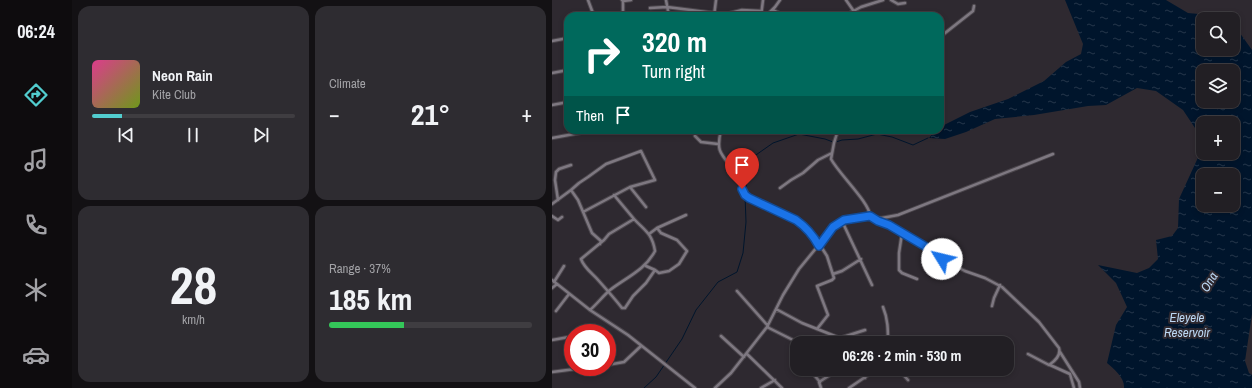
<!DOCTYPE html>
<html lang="en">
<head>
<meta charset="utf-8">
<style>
	:root { --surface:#221f24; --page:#2e2c31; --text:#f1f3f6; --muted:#a2a2a6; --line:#3f3d41; --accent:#52cdcf }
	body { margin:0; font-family:"Archivo Narrow",sans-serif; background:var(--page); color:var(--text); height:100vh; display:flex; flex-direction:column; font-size:15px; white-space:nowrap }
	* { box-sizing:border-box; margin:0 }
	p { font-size:13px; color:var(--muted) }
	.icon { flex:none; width:22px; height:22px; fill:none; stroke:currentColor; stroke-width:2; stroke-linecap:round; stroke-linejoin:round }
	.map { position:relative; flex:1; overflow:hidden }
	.panel { display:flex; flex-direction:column; gap:6px; padding:6px; background:#131114; width:480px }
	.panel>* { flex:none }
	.banner { position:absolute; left:12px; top:12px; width:380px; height:122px; border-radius:12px; box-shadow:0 2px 6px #0003,0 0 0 1px var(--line); background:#00695c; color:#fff; overflow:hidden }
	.tools { position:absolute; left:644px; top:12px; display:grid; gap:8px }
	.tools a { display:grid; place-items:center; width:44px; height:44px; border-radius:8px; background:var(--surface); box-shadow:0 2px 6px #0003,0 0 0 1px var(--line); font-size:20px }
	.speed { position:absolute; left:12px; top:324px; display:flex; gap:8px; font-size:20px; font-weight:700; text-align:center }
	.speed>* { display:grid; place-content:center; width:52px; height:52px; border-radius:50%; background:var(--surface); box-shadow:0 2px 6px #0003,0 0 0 1px var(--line); line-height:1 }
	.speed .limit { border:6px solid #d22; background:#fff; color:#111 }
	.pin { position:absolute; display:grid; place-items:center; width:34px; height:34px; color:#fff; margin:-41px -17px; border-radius:50% 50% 50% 0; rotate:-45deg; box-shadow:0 0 4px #0007 }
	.pin .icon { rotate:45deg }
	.me { position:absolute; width:44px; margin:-22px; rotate:306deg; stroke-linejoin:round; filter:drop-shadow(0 0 3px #0008) }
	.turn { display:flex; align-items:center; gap:14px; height:84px; padding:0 12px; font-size:18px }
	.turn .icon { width:52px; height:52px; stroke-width:2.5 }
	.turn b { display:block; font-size:28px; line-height:34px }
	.then { display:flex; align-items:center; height:38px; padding:0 12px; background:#0003; gap:8px; font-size:15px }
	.big { font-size:30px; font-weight:700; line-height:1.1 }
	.panel .tile { flex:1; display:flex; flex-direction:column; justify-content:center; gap:6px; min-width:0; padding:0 14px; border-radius:12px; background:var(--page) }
	.panel .dial { align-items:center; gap:0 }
	.dial b { font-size:52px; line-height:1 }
	.song { display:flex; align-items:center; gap:12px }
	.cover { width:48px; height:48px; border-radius:6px; background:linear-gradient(135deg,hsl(330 70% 55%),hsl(80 70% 35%)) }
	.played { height:4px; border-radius:2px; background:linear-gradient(90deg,var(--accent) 15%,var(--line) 15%) }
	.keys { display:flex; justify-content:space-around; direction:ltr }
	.heat { display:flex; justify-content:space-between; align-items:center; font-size:22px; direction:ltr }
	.charge { height:6px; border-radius:3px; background:linear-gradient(90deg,#34c759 37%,var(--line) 0) }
	.panel .tiles { flex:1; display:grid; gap:6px; grid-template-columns:repeat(2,1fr) }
	.trip { position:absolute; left:238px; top:336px; width:224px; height:40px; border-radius:12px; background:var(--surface); box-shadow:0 2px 6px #0003,0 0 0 1px var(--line); font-weight:700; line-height:40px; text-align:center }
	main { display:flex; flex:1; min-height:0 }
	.dock { display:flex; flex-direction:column; width:72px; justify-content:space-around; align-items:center; background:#0e0c0e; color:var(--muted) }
	.dock .icon { width:28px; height:28px }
	.dock .on { color:var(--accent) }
	.dock b { font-size:18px; color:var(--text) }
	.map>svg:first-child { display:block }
</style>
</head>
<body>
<main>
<nav class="dock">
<b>06:24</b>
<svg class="icon on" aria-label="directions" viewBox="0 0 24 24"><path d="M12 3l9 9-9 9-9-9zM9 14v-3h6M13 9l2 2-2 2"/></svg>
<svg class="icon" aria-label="music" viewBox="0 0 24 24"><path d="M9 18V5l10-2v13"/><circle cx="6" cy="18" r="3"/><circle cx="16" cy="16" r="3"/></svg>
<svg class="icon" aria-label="phone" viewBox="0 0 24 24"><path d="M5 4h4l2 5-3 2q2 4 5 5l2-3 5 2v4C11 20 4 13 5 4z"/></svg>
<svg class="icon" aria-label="climate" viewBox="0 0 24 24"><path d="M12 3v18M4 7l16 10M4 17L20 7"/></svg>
<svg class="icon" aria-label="car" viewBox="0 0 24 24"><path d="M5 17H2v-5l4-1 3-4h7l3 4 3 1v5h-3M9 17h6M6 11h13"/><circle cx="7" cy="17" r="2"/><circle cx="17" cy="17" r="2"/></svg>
</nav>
<section class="panel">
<div class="tiles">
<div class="tile">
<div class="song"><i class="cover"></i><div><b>Neon Rain</b><p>Kite Club</p></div></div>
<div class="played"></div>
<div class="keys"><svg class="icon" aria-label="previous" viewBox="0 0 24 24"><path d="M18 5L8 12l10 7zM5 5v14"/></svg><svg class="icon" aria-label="pause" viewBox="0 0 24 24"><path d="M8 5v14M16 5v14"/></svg><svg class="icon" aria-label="next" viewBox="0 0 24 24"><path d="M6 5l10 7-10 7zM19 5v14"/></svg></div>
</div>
<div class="tile"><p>Climate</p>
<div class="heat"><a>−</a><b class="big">21°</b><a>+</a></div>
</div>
<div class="tile dial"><b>28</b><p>km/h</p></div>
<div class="tile"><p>Range · 37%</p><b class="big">185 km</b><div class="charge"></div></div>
</div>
</section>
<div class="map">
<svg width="700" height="388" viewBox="0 0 700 388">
	<defs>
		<pattern id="water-ripples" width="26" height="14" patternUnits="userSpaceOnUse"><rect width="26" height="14" fill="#00152c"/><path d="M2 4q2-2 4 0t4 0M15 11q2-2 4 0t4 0" fill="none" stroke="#25364a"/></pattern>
	</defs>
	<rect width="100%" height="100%" fill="#2e2930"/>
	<!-- water -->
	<path fill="url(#water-ripples)" fill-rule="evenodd" d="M513 0H614L636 13 669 16 672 19H651V49H681V26L685 29 700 50V314L693 361 697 373 700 375V388H572C573 378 562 369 555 363L564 325 575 307 564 283 546 265 585 273 597 268 606 259 604 240 620 236 626 228 627 199 649 151 645 131 631 110 604 91 585 88 554 105 536 106 482 115 443 119 414 132 393 139 377 138 384 130H388V127L418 112 456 99 492 81 514 62 529 54 531 44ZM651 71H681V101H651ZM651 123H681V153H651ZM651 175H681V205H651Z"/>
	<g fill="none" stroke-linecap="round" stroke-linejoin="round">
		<!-- stream -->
		<path stroke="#00152c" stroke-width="1" d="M284 142 290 140 306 139 325 134 340 137 361 145 376 138
			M92 388 104 377 130 339 144 310 166 282 185 272 191 253 194 222 193 195 196 171 201 157 221 143 247 134 273 139 281 142"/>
		<!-- minor casing -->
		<g stroke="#4a454b" stroke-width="4.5">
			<path id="minor" d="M36 0 42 16
				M70 0 71 1V16
				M114 0 117 16
				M294 0 301 10
				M339 0 346 4 353 3
				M71 1 79 0
				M98 8 115 7 162 13
				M221 10 233 16
				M162 16 164 0
				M167 16 190 10 209 11
				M209 16 211 0
				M214 16 223 7 228 0
				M292 16 309 7 331 0
				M388 37 421 11 422 6
				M0 41 16 38
				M0 73 16 70
				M0 105 16 102
				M169 130C164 151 168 153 181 169 184 172 188 175 189 179 192 188 189 191 197 198L244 220C254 227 261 235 267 246
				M286 130 282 143 279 159C287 174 318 203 318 216
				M143 136 149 142 166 144
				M0 138 44 130
				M228 188 239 180 251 173 266 160 280 153
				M19 190 26 200 40 233 49 241 48 244
				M62 195 82 219
				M6 200 3 180 4 172 7 169 19 165
				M0 204 19 190 27 183 36 177 54 164 89 151 103 180 78 187
				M31 212 78 187 94 207
				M0 216 6 220 10 217
				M321 218H330L346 215 501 154
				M290 221 320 285
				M350 233 347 253V270L350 273 365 279
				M97 234 105 228
				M103 270 107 273 117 271 127 264 135 251 125 240 109 233 105 228 134 215
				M281 274 290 271 309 259
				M0 280 38 310C45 304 51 296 58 290 75 277 93 270 103 251 100 233 93 231 82 219L57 234 52 240 29 259C32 268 41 274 47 281 55 290 63 299 70 308H73L81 296 94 283 103 270 94 266
				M2 282 12 266
				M0 288 5 284
				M185 291 216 326
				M440 306 442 298 448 285
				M331 307C336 319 336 330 336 343
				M224 309 250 323 288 338 295 343
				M38 310 76 335 143 388
				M4 311 17 294
				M215 327 247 343
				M265 329 276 315 265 286 280 280 282 278 275 256 268 245
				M169 336 192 357
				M288 338 313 330
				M0 340 17 337
				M508 352 527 382 528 388
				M195 354 230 388
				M55 365 72 362 89 346
				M498 365 518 374 522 388
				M257 369 268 382
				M308 369 313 378
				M346 369 356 380
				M0 372 39 367
				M163 388 179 373 215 327 231 295 247 269 279 230 292 220 313 216H318L326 221 337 225 376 248 393 261 413 271 433 278 450 287 487 322 507 348C509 355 503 361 497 365L476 354
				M209 388 223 380
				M269 388 267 382 281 373V369
				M297 388 325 369"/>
		</g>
		<!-- minor -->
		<use href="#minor" stroke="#7e7881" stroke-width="2.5"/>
	</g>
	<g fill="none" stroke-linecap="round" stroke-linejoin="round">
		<!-- route casing -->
		<g stroke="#114b97" stroke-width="10">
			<path id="route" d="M190 189 193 195 197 198 244 220C254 227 261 235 267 246L281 227 292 220 318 216 326 221 337 225 376 248 390 259"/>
		</g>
		<!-- route -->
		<use href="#route" stroke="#1a73e8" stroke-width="7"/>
	</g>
	<g text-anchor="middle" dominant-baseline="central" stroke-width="4" stroke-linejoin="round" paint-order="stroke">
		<!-- water labels -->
		<g font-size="13" font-style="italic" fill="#bcd7f3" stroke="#2e2930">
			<text transform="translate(657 282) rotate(-58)">Ona</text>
			<text x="635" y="317">Eleyele<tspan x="635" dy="15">Reservoir</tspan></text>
		</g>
	</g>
</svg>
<div class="tools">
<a><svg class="icon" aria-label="search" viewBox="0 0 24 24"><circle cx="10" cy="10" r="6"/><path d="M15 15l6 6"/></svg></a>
<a><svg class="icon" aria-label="layers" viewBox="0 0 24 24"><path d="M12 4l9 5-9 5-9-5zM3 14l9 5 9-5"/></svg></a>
<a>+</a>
<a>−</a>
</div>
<div class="speed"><div class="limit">30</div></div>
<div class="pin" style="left:190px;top:189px;background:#d93025"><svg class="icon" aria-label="arrive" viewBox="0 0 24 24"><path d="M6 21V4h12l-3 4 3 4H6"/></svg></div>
<svg class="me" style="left:390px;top:259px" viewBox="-20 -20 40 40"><circle r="19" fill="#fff"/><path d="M0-13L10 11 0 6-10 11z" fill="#1a73e8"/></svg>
<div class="trip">06:26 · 2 min · 530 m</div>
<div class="banner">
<div class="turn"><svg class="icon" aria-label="right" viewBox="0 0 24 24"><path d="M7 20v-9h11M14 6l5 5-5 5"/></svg><div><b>320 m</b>Turn right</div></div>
<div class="then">Then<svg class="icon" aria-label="arrive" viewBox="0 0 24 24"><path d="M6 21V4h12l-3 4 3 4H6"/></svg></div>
</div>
</div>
</main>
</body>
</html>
